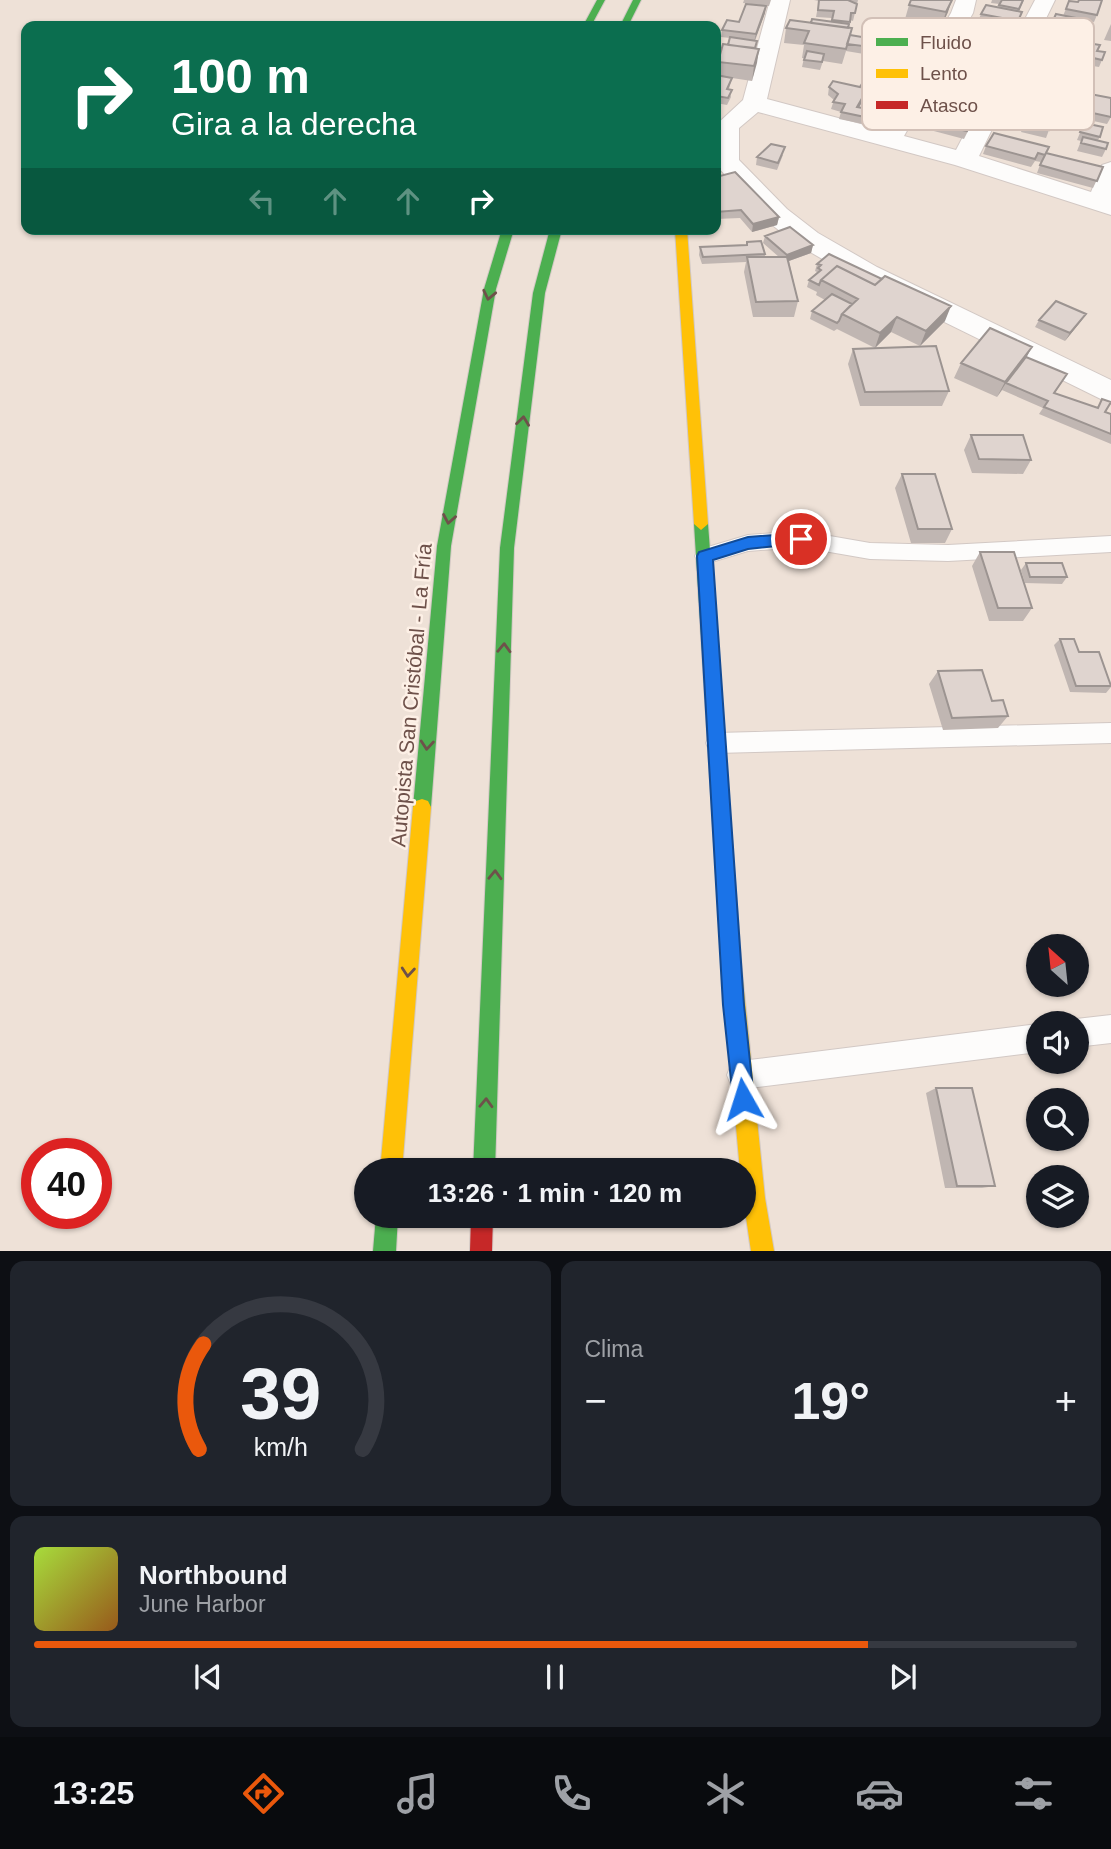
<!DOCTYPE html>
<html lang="es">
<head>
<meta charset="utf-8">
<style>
	:root { --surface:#171b24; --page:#20242c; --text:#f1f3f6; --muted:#9ea1a6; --line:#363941; --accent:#ea580c }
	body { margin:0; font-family:Helvetica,sans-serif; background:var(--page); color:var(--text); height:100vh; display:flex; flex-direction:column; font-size:26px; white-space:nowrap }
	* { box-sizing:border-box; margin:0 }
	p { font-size:23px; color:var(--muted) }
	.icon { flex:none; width:38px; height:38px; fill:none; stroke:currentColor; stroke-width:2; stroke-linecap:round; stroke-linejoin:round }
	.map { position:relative; height:1251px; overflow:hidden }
	.details { display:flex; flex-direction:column; gap:10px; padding:10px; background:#0d0f14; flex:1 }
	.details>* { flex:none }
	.top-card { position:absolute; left:21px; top:21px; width:700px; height:214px; border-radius:14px; box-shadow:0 2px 5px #0004; background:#0b6e4f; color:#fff; overflow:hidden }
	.needle { width:46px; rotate:333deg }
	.controls { position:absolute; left:1026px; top:934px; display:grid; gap:14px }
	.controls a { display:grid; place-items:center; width:63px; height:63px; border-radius:50%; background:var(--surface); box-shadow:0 2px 5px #0004; font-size:35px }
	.speed { position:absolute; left:21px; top:1138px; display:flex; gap:14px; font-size:35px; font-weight:700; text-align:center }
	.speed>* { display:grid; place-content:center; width:91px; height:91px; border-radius:50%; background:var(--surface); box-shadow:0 2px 5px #0004; line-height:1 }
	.speed .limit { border:10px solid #d22; background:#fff; color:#111 }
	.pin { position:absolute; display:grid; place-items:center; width:60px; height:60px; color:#fff; margin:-30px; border:4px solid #fff; border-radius:50%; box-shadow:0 2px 7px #0007 }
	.me { position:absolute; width:77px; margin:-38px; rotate:354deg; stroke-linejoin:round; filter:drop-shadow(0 0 5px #0008) }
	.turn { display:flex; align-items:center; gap:24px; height:147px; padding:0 35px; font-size:32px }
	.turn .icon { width:91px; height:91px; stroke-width:2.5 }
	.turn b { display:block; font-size:49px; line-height:60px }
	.lanes { display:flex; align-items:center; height:66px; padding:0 35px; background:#0003; justify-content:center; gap:35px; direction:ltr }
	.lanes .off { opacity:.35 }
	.big { font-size:52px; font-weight:700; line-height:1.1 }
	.details .card { flex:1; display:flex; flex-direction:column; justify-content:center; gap:10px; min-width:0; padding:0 24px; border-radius:14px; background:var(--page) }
	.details .dial { align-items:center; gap:0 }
	.dial svg { height:182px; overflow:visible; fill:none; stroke:var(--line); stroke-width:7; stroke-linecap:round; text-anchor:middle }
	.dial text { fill:var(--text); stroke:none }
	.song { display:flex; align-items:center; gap:21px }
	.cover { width:84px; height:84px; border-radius:10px; background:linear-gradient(135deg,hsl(80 70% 55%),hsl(30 70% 35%)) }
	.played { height:7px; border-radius:4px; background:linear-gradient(90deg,var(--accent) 80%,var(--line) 80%) }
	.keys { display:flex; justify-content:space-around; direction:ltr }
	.heat { display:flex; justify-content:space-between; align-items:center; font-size:38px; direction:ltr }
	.details .tiles { flex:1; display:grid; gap:10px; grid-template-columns:1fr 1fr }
	.card:last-child { grid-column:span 2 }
	.trip { position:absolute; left:354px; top:1158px; width:402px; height:70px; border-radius:35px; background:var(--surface); box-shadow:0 2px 5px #0004; font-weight:700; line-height:70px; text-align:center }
	.menu { display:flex; height:112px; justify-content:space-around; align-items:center; background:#090b0e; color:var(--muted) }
	.menu .icon { width:49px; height:49px }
	.menu .selected { color:var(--accent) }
	.menu b { font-size:32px; color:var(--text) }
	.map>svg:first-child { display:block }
</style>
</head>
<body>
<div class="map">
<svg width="1111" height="1251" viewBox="0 0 1111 1251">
	<rect width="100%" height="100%" fill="#f3ede7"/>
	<!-- residential -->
	<path fill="#eee1d7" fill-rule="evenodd" d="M0 0H1111V1250L0 1251ZM26 26H716V229H26ZM1038 947H1076V985H1038ZM1038 1024H1076V1062H1038ZM1038 1101H1076V1139H1038ZM37 1153H96V1213H37ZM366 1171H744V1216H366ZM1038 1178H1076V1216H1038Z"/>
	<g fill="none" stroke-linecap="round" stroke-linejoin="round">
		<!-- lane casing -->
		<g stroke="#d2c8c4" stroke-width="2">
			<path id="lane" d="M801 531 870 543 948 545 1111 536V552L948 561 870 559 801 547 748 551 705 564 698 562 695 556 698 550 748 535Z
				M1111 723V743L717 753 709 750 706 743 709 736 717 733Z
				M1111 1015V1043L1076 1047V1024L1066 1023 1076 1019Z
				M1038 1024V1052L741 1089 731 1085 727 1075 731 1065 741 1061Z"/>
		</g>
		<!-- street casing -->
		<g stroke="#d2c8c4" stroke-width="2">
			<path id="street" d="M770 0H790L767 99 883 130 951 13 956 0H976L973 13 904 136 956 150 1035 0H1055L979 156 1091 192 1102 165 1111 162V215L955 165 758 112 739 128V160L787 209 818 233 877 267 1111 380V404L857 279 798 245 767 221 717 166 716 125 743 100Z"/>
		</g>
		<!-- fast casing -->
		<g stroke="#d2c8c4" stroke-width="2">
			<path id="fast" d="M597 0H605L591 26H583Z
				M633 0H641L628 26H620Z
				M502 229H514L496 289 451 546 431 807 428 813 422 815 416 813 413 807 437 546 484 289Z
				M550 229H562L545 293 514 548 495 1171H473L500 548 533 293Z
				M701 518 708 524 742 971 739 978 732 981 725 978 722 971 694 524Z
				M376 1216H398L396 1251H373Z"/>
		</g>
		<!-- slow casing -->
		<g stroke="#d2c8c4" stroke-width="2">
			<path id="slow" d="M675 229H687L708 524 701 530 694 524Z
				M422 799 428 801 431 807 402 1171H380L413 807 416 801Z
				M732 961 739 964 742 971 765 1198 774 1251H751L744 1204V1171H740L722 971 725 964Z"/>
		</g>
		<!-- jam casing -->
		<g stroke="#d2c8c4" stroke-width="2">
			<path id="jam" d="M471 1216H493L492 1251H470Z"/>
		</g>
		<!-- lane -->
		<use href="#lane" fill="#fdfcfb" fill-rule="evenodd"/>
		<!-- street -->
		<use href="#street" fill="#fdfcfb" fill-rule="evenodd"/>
		<!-- fast -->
		<use href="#fast" fill="#4caf50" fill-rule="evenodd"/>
		<!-- slow -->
		<use href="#slow" fill="#ffc107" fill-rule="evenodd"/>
		<!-- jam -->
		<use href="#jam" fill="#c62828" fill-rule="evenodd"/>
	</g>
	<!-- wall -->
	<path fill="#c0b6b2" d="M744 0H771L769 6 743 3Z
		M814 0H858L853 21 850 20 848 28 850 35 880 40 876 56 846 51 842 64 823 61 820 70 802 67 804 58H802L804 45 784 43 786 28 811 23 831 21 832 18 816 17 819 1Z
		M992 0H1024L1019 11 1022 12 1015 29 978 21 981 14 998 7 999 4 991 3Z
		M1069 1 1097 15 1094 22 1086 21 1075 41 1047 34 1050 27 1063 16Z
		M909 5 948 12 941 27 905 19Z
		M765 13 755 41H757L756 48 759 49 752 81 732 78 729 89 731 97 727 105 716 103V75L718 62 728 45 730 38 721 37 722 30 739 22Z
		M894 23 929 45 922 58 883 49 887 35Z
		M1111 24V41L1104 40Z
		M1044 36 1097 51 1102 60 1099 67 1081 64 1083 61 1037 51Z
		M1013 45 1006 59 988 55 991 47Z
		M979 51 975 59 978 68 974 75 989 86 982 98 955 91 957 85 953 91 932 86 935 79 942 67Z
		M1025 68 1079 80 1066 108 1049 104 1054 91 1019 83Z
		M907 83 905 90 900 100 873 94 869 102 863 100 859 108 866 117 863 124 839 119 841 112 831 109 834 100 828 95 829 87H860Z
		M1090 94 1111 98V117L1107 124 1075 117 1077 110 1069 108 1074 96 1087 99Z
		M945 107H981L974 123 942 115Z
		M1029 110 1049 130 1046 138 1021 132Z
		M933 123H972L964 139 930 130Z
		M1084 123 1100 137 1098 140 1106 149 1102 157 1077 151 1081 141 1077 140Z
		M986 146 1047 153 1103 167 1093 188 1037 173 1041 162 1035 161 1031 167 983 154Z
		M783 155 777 170 756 165 757 157Z
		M716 177 779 217 777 225 752 232 740 218 716 219Z
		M765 236 813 245 811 253 789 261 798 301 794 317H753L744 272 746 262 702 264 699 255 700 247 746 245 747 242 765 254V257H779L763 243Z
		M817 264 945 321 920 346 891 332 875 348 949 391 942 406H860L848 364 853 349 875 348 837 329 834 331 810 319 812 311 825 300 816 295 817 292 807 287 809 280 816 274 817 272 815 271Z
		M1086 314 1081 321 1065 341 1035 327 1039 320Z
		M1032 347 1026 357 1067 374 1055 393 1097 408 1102 399 1105 412 1111 414V444L1039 414 1043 408 1002 390 1003 389 997 397 954 378 961 363Z
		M971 435 1031 460 1023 474 972 473 964 450Z
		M902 474 952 529 945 543H911L895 488Z
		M980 552 1032 608 1023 621H989L972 566Z
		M1026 563 1067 577 1062 584 1025 583 1021 570Z
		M1060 639 1079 652 1111 685V687L1106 693 1070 692 1054 645Z
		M938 671 992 701 1008 716 998 728 943 730 929 684Z
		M936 1088 995 1186 982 1188H945L926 1093Z"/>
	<!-- shaded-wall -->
	<path fill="#9c9491" d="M952 0 948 12 941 27 946 12Z
		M766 6 765 13 754 42 756 34Z
		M933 31 929 45 922 58 926 43Z
		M759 49 757 63 752 81 754 66Z
		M865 93 863 100 855 115 857 107Z
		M779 217 777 225 752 232 753 224Z
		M813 245 811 253 786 262 787 255Z
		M951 306 945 321 920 346 926 331Z
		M1086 314 1081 321 1065 341 1070 333Z
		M897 317 891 332 875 348 880 333Z
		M1032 347 1024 362 1006 383 997 397 1005 382Z"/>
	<!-- building -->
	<path fill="#dfd4cf" stroke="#9c9491" stroke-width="2" d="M819 0H848L857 4 855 13H851L850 22 832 20 834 11 818 10Z
		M911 0H952L946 12 909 5Z
		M1002 0H1023L1019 9 999 5Z
		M1079 0H1102L1097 15 1066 9 1069 1 1078 2Z
		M746 4 766 6 756 34 722 30 727 20 739 22Z
		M986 5 1022 12 1018 21 981 14Z
		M1056 14 1086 20 1079 33 1050 27Z
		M812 19 849 24 848 28 811 23Z
		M790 20 852 28 846 49 804 43 809 31 786 28Z
		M850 35 880 40 878 48 847 44Z
		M1044 36 1100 45 1097 51 1105 52 1102 60 1085 56 1086 54 1040 44Z
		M730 37 757 41 755 48 728 45Z
		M723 44 759 49 754 66 718 62Z
		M807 51 824 54 822 62 804 60Z
		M868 74 907 83 902 93 875 87 871 94 865 93 857 107 868 109 865 117 841 112 845 104 833 102 838 94 829 87 833 81 860 87Z
		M716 75 732 78 727 89 732 90 728 98 716 96Z
		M1090 94 1111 98V117L1079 110 1081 103 1073 101 1074 96 1088 99Z
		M1029 110 1054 116 1049 130 1024 124Z
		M937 114 972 123 967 131 933 123Z
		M1084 123 1103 127 1100 137 1080 132Z
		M994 133 1049 147 1045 155 1038 153 1035 159 986 146Z
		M1083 137 1108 143 1106 149 1081 143Z
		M771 144 785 147 778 163 757 157Z
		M1046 153 1103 167 1097 181 1040 165Z
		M735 172 779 217 753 224 741 210 716 212V177Z
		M790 227 813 245 787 255 765 236Z
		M761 241 765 254 703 257 700 247 747 245V242Z
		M829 254 882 279 875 285 837 266 821 280 819 285 809 280 821 270 818 268 821 265 817 264Z
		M747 257H787L798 301 756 302Z
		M837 266 875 285 885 276 951 306 926 331 897 317 880 333 842 314 858 299 821 280Z
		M832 294 852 304 842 314 839 321 837 323 812 311Z
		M1056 301 1086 314 1070 333 1039 320Z
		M990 328 1032 347 1005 382 961 363Z
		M936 346 949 391 865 392 853 349Z
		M1026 357 1067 374 1054 393 1098 408 1102 399 1111 402 1105 412 1111 414V434L1044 407 1048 401 1006 383Z
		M971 435H1023L1031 460 979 459Z
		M902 474H935L952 529H918Z
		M980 552H1014L1032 608H998Z
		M1026 563H1062L1067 577H1030Z
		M1060 639H1074L1079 652H1099L1111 686H1076Z
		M982 670 992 701 1003 700 1008 716 952 718 938 671Z
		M936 1088H972L995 1186H957Z"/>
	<!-- one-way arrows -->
	<defs><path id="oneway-chevron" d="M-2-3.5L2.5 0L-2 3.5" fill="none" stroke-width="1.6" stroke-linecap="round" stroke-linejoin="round" transform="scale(1.75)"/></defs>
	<g stroke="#6e514a">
		<use href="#oneway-chevron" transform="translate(489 295) rotate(102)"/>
		<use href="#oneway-chevron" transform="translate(523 421) rotate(-83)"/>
		<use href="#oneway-chevron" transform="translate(449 519) rotate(100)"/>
		<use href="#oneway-chevron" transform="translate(504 648) rotate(-88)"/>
		<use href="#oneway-chevron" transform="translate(427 745) rotate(95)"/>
		<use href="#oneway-chevron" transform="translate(495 875) rotate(-88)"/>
		<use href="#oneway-chevron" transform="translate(408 972) rotate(95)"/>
		<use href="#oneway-chevron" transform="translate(486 1103) rotate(-88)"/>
	</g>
	<!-- route -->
	<path fill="#1a73e8" stroke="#114b97" stroke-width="2" d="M801 533 806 535 808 539 806 543 748 549 713 560 744 1005 754 1099 751 1107 743 1110 736 1107 733 1099 723 1005 697 556 699 552 748 537Z"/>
	<g text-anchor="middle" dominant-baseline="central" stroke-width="5" stroke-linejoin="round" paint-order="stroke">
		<!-- street labels -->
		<g font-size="21" fill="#6e514a" stroke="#fdf0e6">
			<text transform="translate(411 695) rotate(-85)">Autopista San Cristóbal - La Fría</text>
		</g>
	</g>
	<!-- legend -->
	<rect x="862" y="18" width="232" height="112" rx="10" fill="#fdf0e6" stroke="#d2c0b7" stroke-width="2"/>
	<rect x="876" y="38" width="32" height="8" fill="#4caf50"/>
	<rect x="876" y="69" width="32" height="9" fill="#ffc107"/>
	<rect x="876" y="101" width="32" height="8" fill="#c62828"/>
	<g font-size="19" fill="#6e514a">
		<text x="920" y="49">Fluido</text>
		<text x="920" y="80">Lento</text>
		<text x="920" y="112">Atasco</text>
	</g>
</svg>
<div class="controls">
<a><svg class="needle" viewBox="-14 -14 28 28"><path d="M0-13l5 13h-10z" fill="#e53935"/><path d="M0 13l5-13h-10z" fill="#9ea1a6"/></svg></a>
<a><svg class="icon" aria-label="sound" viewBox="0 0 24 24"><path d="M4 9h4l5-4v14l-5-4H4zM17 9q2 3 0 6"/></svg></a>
<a><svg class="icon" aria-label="search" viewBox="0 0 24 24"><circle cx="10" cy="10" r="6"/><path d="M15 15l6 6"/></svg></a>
<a><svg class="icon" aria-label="layers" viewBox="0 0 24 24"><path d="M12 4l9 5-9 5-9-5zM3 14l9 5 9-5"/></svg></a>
</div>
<div class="speed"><div class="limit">40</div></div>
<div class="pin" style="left:801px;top:539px;background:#d93025"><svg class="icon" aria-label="arrive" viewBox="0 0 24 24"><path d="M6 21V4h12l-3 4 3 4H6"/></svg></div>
<svg class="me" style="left:743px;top:1099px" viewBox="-20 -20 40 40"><path d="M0-17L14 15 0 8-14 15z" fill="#1a73e8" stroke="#fff" stroke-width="4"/></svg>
<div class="trip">13:26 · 1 min · 120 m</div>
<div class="top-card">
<div class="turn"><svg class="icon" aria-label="right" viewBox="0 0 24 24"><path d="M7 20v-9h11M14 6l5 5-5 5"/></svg><div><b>100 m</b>Gira a la derecha</div></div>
<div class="lanes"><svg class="icon off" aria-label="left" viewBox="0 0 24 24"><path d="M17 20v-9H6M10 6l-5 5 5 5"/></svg><svg class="icon off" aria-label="ahead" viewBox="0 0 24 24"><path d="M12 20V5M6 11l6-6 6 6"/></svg><svg class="icon off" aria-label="ahead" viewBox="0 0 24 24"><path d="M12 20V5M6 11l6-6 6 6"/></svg><svg class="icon" aria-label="right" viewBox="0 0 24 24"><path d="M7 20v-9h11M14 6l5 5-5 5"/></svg></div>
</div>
</div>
<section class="details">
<div class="tiles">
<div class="card dial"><svg viewBox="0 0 100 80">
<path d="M14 69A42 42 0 1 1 86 69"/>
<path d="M14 69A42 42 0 0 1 16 23" stroke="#ea580c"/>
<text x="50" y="56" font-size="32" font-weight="700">39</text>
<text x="50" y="72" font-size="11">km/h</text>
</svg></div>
<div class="card"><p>Clima</p>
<div class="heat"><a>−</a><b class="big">19°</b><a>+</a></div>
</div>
<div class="card">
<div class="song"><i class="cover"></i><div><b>Northbound</b><p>June Harbor</p></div></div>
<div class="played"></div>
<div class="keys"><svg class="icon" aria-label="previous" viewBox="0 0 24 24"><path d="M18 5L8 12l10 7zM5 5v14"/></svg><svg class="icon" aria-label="pause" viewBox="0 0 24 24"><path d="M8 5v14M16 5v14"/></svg><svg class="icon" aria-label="next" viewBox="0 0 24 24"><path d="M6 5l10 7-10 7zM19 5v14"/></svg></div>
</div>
</div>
</section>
<nav class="menu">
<b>13:25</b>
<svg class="icon selected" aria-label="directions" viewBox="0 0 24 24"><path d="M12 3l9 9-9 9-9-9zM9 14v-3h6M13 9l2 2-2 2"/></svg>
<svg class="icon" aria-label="music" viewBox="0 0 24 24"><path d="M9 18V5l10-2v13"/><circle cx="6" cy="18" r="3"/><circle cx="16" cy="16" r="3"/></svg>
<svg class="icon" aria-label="phone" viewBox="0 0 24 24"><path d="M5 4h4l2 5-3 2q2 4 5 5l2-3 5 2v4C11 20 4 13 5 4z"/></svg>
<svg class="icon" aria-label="climate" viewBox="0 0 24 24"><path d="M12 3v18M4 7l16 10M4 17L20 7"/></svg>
<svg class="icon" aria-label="car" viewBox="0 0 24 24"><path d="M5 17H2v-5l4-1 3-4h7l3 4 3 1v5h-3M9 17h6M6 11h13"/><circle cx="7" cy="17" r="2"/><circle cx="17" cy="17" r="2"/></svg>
<svg class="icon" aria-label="filters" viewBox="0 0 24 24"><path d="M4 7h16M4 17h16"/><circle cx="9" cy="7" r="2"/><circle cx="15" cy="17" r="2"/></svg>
</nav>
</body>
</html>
